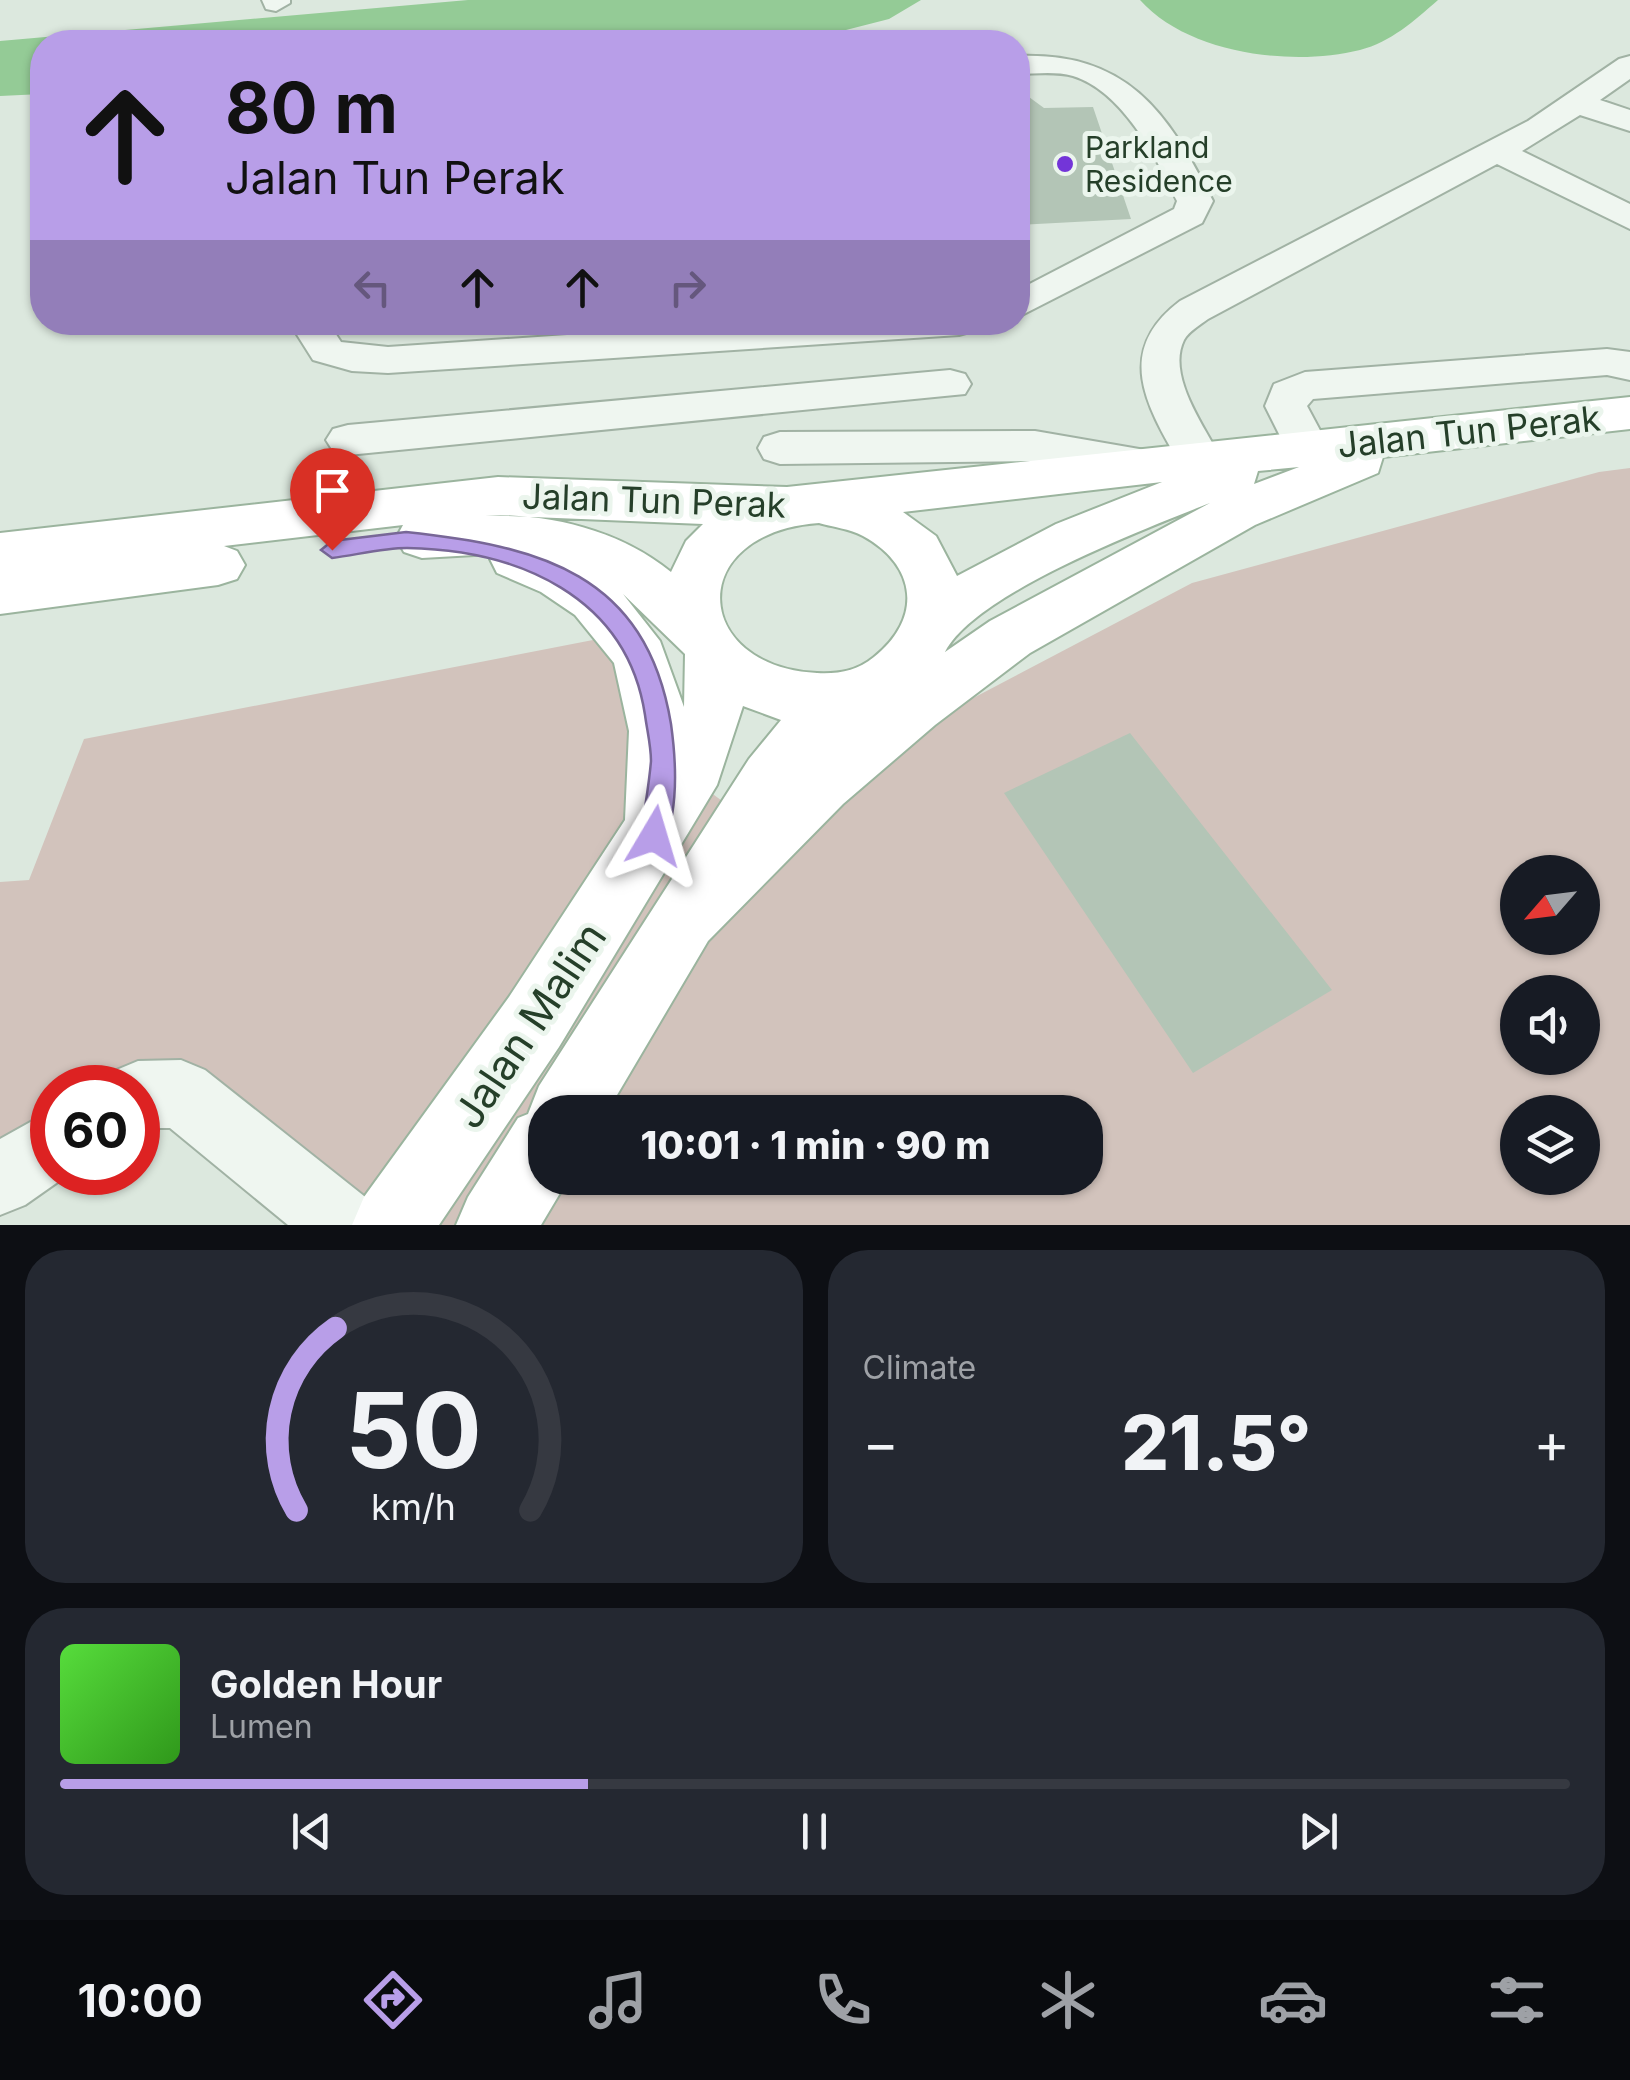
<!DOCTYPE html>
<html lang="en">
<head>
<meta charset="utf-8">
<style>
	:root { --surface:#171b24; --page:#242831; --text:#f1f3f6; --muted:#9ea1a6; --line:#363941; --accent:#b89ee8 }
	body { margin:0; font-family:Inter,sans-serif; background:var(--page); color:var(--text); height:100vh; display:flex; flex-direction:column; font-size:38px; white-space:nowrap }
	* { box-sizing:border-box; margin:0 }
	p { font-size:32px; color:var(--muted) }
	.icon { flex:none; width:55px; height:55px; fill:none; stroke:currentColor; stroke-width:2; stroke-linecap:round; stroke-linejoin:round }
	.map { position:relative; height:1225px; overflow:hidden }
	.panel { display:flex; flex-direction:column; gap:25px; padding:25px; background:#0d0f14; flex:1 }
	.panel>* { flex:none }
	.top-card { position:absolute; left:30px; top:30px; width:1000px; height:305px; border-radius:40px; box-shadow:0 2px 8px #0004; background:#b89ee8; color:#111; overflow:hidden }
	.needle { width:65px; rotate:242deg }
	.tools { position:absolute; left:1500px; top:855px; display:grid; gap:20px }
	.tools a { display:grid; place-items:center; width:100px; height:100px; border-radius:50%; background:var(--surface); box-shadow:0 2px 8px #0004; font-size:50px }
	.speed { position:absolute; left:30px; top:1065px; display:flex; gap:20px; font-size:50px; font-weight:700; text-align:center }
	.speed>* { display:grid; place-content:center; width:130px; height:130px; border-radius:50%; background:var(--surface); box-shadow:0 2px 8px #0004; line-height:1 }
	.speed .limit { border:15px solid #d22; background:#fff; color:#111 }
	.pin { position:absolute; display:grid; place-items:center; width:85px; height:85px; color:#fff; margin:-102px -42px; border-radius:50% 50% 50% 0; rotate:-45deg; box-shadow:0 0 10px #0007 }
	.pin .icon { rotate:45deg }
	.me { position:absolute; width:110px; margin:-55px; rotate:7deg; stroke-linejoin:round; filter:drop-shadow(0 0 8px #0008) }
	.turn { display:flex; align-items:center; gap:35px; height:210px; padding:0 30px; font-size:45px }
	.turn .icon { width:130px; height:130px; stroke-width:2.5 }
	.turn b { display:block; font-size:70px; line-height:85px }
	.lanes { display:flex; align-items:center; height:95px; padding:0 30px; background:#0003; justify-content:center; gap:50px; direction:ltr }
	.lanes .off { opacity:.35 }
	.big { font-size:75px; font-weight:800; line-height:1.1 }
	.panel .widget { flex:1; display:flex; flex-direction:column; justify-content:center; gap:15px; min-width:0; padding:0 35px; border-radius:40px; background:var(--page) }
	.panel .dial { align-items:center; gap:0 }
	.dial svg { height:260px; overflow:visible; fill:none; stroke:var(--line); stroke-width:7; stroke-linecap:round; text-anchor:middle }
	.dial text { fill:var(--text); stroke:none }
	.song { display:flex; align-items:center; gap:30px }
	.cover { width:120px; height:120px; border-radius:15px; background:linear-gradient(135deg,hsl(110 70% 55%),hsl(110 70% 35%)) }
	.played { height:10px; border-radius:5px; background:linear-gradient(90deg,var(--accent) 35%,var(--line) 35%) }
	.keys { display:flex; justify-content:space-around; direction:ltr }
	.heat { display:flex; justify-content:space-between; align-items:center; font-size:55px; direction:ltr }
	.panel .tiles { flex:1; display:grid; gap:25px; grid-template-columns:1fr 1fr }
	.widget:last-child { grid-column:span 2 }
	.trip { position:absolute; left:528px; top:1095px; width:575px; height:100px; border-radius:40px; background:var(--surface); box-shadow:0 2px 8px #0004; font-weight:800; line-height:100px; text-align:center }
	.tabs { display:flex; height:160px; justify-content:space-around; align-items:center; background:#090b0e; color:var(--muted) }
	.tabs .icon { width:70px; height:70px }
	.tabs .active { color:var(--accent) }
	.tabs b { font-size:45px; color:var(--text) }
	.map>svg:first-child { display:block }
</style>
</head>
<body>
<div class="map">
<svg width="1630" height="1225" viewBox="0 0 1630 1225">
	<rect width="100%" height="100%" fill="#dce8de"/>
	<!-- green -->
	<path fill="#d2c3bc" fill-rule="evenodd" d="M1630 468V1225H333L138 1108V1088H52V1143L0 1177V882L29 880 84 739 629 633 663 757 745 818 1192 583 1599 472ZM1518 872H1582V938H1518ZM1518 992H1582V1058H1518ZM545 1112H1085V1178H545ZM1518 1112H1582V1178H1518Z"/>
	<!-- water -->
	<path fill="#94cb96" d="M468 0H921L889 19 799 42H42V94L0 96V41Z
		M1140 0H1438C1414 21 1391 42 1360 50 1292 67 1188 54 1140 0Z"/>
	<!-- building -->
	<path fill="#b3c5b6" d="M1018 89 1044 108 1093 107 1131 219 1018 225Z
		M1130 733 1332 990 1193 1073 1004 793Z"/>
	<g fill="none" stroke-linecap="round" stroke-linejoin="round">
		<!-- minor casing -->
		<g stroke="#a1b2a4" stroke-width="4">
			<path id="minor" d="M262 0H290V3L276 11 266 9Z
				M1018 56C1126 52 1167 110 1213 201L1202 223 1018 317V290L1174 209 1177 201C1157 158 1122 91 1073 76 1055 71 1035 74 1018 74Z
				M1630 56V79L1600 100 1630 110V131L1580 115 1522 151 1630 204V229L1497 164 1208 319C1200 325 1189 331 1184 340 1166 376 1206 429 1222 460L1216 471 1200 476 1184 471C1149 410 1111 353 1180 301L1528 121 1619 59Z
				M289 322H328L341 342 388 347 759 322H978L973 331 959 335 388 373 352 371 313 360Z
				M1607 349 1630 352V380L1607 375 1313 399 1307 406 1330 449 1324 460 1308 465 1292 460 1265 406 1274 384 1305 372Z
				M950 370 965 374 971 384 965 394 348 455 333 451 326 440 333 429 348 425Z
				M1035 431 1145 450 1161 455 1167 466 1161 477 1145 482 1035 461 780 464 764 459 758 448 764 437 780 432Z
				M181 1060 205 1070 369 1200 380 1225H288L170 1128H138V1088H107L114 1071 138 1061Z
				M52 1110V1172H72L25 1205 0 1215V1139Z"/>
		</g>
		<!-- major casing -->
		<g stroke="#9bb49e" stroke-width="4">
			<path id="major" d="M1630 397V429L1383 457 1378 473 1255 525 1030 653 935 725 843 804 708 941 607 1112H545V1178H569L541 1225H456L468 1197 518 1118 528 1114 539 1086 749 759 781 720 743 706 717 785 559 1047 439 1225H352L364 1197 509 997 625 820 629 731 614 663 575 615 541 592 497 573 490 559 492 554 422 558 404 552 396 538 403 525 224 546 237 551 245 565 237 579 218 585 0 614V533L498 477 787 487ZM1299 467 1254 484 1258 471ZM1162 482 1056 524 957 576 936 536 903 512ZM1210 503 990 621 945 652C975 593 1147 528 1210 503ZM485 515 703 524 686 541 671 572C619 530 551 514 485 515ZM819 523C833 527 850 529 863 536 918 566 922 619 874 657 857 671 839 674 817 673 692 667 683 533 819 523ZM623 594 685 654 684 707 660 641Z"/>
		</g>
		<!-- minor -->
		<use href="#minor" fill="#eff6f0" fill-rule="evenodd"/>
		<!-- major -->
		<use href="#major" fill="#fff" fill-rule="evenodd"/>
	</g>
	<!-- route -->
	<path fill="#b89ee8" stroke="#786797" stroke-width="2.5" d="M406 532C539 546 646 573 671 724 676 760 679 810 663 845L654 848 644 845 641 836C644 811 649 786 651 761 651 746 647 730 645 715 627 596 518 550 407 548 383 548 356 555 332 558L321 550 332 541Z"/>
	<!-- markers -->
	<circle fill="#7335d8" stroke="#ebf5ed" stroke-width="4" cx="1065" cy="164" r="10"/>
	<g text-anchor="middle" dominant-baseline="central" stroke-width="10" stroke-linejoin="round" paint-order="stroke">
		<!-- far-poi labels -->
		<g font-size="30" fill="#253f29" stroke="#ebf5ed" text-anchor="start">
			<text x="1085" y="147">Parkland<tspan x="1085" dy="34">Residence</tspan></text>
		</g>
		<!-- street labels -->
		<g font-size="35" fill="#253f29" stroke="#ebf5ed">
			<text transform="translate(1469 431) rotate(-6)">Jalan Tun Perak</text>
			<text transform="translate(654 500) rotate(2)">Jalan Tun Perak</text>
		</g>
		<!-- near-street labels -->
		<g font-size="42" fill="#253f29" stroke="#ebf5ed">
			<text transform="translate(529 1025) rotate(-56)">Jalan Malim</text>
		</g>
	</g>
</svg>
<div class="tools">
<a><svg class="needle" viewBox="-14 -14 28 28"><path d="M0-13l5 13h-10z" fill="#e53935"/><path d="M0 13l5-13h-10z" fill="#9ea1a6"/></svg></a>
<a><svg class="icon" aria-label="sound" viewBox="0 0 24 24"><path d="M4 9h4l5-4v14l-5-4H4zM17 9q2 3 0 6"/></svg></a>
<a><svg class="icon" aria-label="layers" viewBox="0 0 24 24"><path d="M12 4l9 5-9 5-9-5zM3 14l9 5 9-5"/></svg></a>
</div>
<div class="speed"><div class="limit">60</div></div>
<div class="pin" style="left:332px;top:550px;background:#d93025"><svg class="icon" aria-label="arrive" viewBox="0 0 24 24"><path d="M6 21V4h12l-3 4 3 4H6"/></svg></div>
<svg class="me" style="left:654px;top:836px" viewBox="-20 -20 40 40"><path d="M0-17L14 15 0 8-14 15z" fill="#b89ee8" stroke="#fff" stroke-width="4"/></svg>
<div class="trip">10:01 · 1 min · 90 m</div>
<div class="top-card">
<div class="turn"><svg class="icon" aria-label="ahead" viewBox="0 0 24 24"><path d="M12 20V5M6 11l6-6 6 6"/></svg><div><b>80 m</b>Jalan Tun Perak</div></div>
<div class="lanes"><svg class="icon off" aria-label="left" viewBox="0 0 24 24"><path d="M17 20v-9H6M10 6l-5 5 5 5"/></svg><svg class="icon" aria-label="ahead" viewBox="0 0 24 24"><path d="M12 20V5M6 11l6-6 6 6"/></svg><svg class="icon" aria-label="ahead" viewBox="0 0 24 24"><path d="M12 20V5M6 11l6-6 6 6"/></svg><svg class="icon off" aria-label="right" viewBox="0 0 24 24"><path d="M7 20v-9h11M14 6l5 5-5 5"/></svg></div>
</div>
</div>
<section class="panel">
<div class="tiles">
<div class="widget dial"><svg viewBox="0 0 100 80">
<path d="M14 69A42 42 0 1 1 86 69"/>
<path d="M14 69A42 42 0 0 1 26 13" stroke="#b89ee8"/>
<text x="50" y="56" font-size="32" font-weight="700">50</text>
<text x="50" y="72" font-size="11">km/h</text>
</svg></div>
<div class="widget"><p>Climate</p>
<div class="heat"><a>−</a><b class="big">21.5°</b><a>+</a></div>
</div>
<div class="widget">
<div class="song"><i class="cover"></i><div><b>Golden Hour</b><p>Lumen</p></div></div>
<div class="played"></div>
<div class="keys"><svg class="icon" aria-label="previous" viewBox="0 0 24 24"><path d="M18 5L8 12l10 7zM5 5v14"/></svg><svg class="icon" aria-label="pause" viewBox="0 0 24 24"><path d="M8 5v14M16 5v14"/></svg><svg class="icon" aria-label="next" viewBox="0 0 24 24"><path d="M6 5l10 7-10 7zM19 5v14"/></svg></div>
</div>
</div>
</section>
<nav class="tabs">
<b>10:00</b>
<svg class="icon active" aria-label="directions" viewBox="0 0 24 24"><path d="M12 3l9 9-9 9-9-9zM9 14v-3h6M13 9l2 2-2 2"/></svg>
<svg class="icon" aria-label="music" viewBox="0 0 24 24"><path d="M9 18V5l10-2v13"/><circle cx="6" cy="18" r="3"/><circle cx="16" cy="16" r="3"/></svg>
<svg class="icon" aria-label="phone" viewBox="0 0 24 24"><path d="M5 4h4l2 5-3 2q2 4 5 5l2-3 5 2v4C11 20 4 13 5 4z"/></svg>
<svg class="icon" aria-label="climate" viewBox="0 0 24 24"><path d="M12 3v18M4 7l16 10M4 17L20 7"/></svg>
<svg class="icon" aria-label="car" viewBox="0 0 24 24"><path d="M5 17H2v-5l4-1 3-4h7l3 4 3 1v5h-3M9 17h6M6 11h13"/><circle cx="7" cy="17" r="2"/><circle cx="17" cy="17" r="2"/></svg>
<svg class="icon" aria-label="filters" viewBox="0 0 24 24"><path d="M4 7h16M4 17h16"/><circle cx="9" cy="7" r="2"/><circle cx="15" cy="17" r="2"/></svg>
</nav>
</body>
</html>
